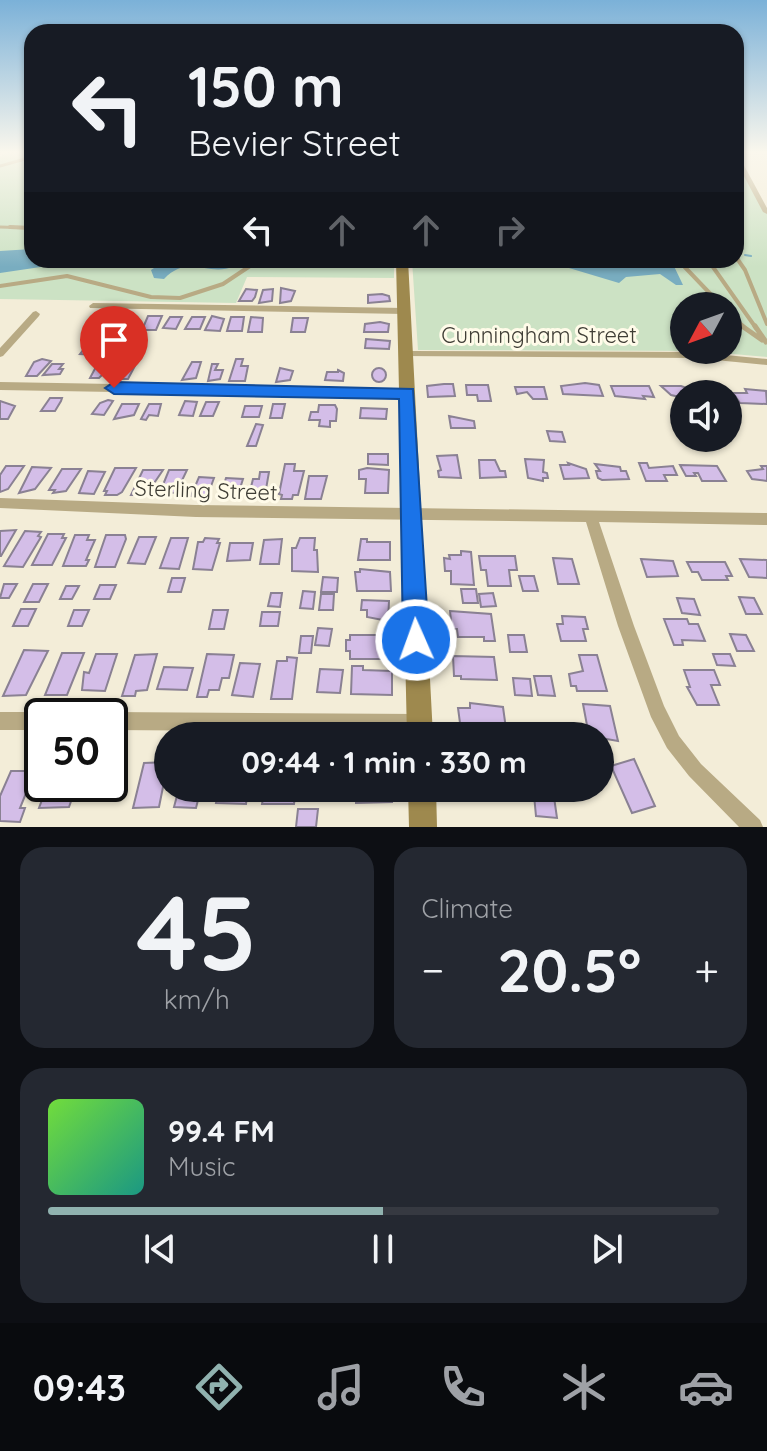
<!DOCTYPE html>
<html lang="en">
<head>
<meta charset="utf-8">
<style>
	:root { --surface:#171b24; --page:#242831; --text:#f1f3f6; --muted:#9ea1a6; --line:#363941; --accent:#90b2af }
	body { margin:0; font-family:Quicksand,sans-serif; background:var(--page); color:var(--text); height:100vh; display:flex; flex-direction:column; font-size:30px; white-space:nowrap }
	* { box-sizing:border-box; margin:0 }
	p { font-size:26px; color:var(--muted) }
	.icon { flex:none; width:44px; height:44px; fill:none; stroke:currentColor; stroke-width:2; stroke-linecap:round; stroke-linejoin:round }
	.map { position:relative; height:827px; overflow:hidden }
	.details { display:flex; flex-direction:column; gap:20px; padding:20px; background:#0d0f14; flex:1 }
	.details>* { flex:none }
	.hud { position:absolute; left:24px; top:24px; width:720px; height:244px; border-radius:24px; box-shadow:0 2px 6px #0004; background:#171b24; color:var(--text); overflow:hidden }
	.needle { width:52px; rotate:229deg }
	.buttons { position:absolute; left:670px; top:292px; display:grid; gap:16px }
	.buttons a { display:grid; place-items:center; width:72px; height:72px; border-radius:50%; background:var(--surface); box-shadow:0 2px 6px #0004; font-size:40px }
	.speed { position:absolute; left:24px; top:698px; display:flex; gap:16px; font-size:40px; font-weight:700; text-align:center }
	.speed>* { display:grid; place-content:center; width:104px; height:104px; border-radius:50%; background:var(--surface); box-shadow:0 2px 6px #0004; line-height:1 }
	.speed .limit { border:4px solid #111; border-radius:12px; background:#fff; color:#111 }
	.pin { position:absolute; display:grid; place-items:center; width:68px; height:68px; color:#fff; margin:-82px -34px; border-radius:50% 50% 50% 0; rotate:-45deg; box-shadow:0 0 8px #0007 }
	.pin .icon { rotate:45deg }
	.me { position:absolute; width:88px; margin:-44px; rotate:358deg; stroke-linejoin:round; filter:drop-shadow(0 0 6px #0008) }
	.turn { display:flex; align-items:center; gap:28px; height:168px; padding:0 32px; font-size:36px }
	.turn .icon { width:104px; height:104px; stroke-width:2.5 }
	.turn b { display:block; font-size:56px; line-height:68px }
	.lanes { display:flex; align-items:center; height:76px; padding:0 32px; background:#0003; justify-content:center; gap:40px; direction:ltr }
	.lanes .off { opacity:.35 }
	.big { font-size:60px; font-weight:800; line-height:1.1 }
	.details .card { flex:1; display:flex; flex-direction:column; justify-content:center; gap:12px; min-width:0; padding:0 28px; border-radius:24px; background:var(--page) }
	.details .dial { align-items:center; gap:0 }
	.dial b { font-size:104px; line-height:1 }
	.song { display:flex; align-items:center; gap:24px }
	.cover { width:96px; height:96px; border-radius:12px; background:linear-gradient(135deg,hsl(100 70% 55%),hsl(170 70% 35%)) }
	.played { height:8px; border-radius:4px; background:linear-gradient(90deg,var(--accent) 50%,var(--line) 50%) }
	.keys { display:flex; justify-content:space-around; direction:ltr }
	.heat { display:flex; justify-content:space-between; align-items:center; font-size:44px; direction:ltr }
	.details .tiles { flex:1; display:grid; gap:20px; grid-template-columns:1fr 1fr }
	.card:last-child { grid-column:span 2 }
	.trip { position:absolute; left:154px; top:722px; width:460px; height:80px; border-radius:40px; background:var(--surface); box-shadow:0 2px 6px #0004; font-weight:800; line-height:80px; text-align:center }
	.menu { display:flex; height:128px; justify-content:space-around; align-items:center; background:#090b0e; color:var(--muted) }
	.menu .icon { width:56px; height:56px }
	.menu .active { color:var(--accent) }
	.menu b { font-size:36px; color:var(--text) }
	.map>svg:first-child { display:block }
</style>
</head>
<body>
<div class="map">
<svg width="767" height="827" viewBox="0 0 767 827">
	<rect width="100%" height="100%" fill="#f3edd8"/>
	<!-- green -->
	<path fill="#cce2c4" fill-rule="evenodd" d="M8 151H32V260H394V278L247 277 236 303 0 299V157Z
		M736 167H742L767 212V357L699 351 418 350 412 260H736ZM684 306H728V350H684Z"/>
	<!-- water -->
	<path fill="#79adc0" d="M32 249V260H88L0 273V251Z
		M166 260H232L234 266C209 278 189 253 164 279L154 278 151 270Z
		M564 260H671L683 285H676L660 274 626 277 619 283 559 265Z"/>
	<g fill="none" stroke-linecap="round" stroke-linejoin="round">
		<!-- stream -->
		<path stroke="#79adc0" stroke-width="2" d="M745 255 751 256"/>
	</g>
	<!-- building -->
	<path fill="#d4bee8" stroke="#8a8193" stroke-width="2" d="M281 288 295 291 291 301 280 303Z
		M246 289 257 290 255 297 252 301H239Z
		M273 289 272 301 259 303 263 290Z
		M382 294 389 296 390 301 368 303V295Z
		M148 316H162L156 330H142Z
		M212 316 224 319 220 331 205 330Z
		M170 317H182L176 329 163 328Z
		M192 317H205L200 329H185Z
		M231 317H244L242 331H227Z
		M251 317 263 318 262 332H248Z
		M293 318H308L305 332H291Z
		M380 322 389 324 388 332H364L365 324Z
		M366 339 390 341 389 349 365 348Z
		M87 345H105L99 355 80 354Z
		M42 359 51 361 37 376H26L34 362Z
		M128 359 138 360 128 379H112L120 363H125Z
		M236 359H243L241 366H248L245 381H229Z
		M192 362H201L196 378 182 380Z
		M98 363 113 364 99 378H90Z
		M52 364H63L59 369H63L60 374 43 375Z
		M212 364H218L215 370H223L220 379 208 381Z
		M280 368 293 371 290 380 276 382Z
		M372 375a7 7 0 1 1 14 0a7 7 0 1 1-14 0Z
		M338 370 344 373 343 381 325 380 327 372H338Z
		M585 383 599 385 603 396 563 394 561 386Z
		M444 384H453L455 396 428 397 427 386Z
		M466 385H488L491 401H478L477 395H467Z
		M611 386H649L654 397 643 396 645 399 615 396Z
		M661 386H681L690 389 693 394H684V398L671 395Z
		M515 387H544L547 399H533L527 392 517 394Z
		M707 387 725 389 730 397 728 394H701L698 389H709Z
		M745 389 766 391 767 404 740 403 733 393H747Z
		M50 398H62L61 401 55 411H41Z
		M108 400 113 401 104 415 92 414 100 403Z
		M0 401 15 406 8 419H0Z
		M185 401 197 402 193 416 179 415Z
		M206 402H219L213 416H200Z
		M122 404H139L134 415 114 419Z
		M149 404H161L158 416 149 415 146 420 141 419Z
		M273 404H285L282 418H270Z
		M319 405H335L337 409 336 421H330V427L319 426 320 420H309L311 412H318Z
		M245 406H262L259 417H242Z
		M361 408 387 409 386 419 360 418Z
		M449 416 474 421 475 428H451Z
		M256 424 263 425 256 446H247Z
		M547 431 562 432 565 442 550 441Z
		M368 454H388V465L368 464Z
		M457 455 461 478 439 477 438 471 441 470 437 456Z
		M525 459 544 460 543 472 547 473 548 478H543V481L528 478Z
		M479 460H495L500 471H505L506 477 480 478Z
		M568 463 586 469 589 478 564 479 560 465H569Z
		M639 463H647L649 468 673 466 677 475H664L667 481H646Z
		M285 464H295L294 471H304L298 495H293L292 499H281L282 495 279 494Z
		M595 464 620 467 621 471H626L629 479 602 480 598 478 596 471H600Z
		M680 465 717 466 726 481H702L698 473H694L696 476H686Z
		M6 466H24L8 489 0 492V475Z
		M761 466H767V481L752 479 747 471 763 469Z
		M32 467 51 468 35 489 19 493Z
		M115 468H136L122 492 117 495H105L107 491H104Z
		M367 468 389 470 388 493H365L366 479H359V470Z
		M62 469H81L66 491 53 493 55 490H49Z
		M143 470H163L146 495H131Z
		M169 470H187L176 493 160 492Z
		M88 471 105 472 94 494 79 493Z
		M260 472H269L265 495H249L253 479H259Z
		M309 476H327L321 499H305Z
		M199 477 214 478 207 497 191 496Z
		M226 478 243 479 237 498 220 497Z
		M16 530 1 556H0V531Z
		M25 531 41 532 38 536 41 537 23 567 4 566Z
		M48 534H64L62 538H66L52 565H32Z
		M75 535H89L87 540H95L86 560H89L86 566H63Z
		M106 535H125L126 539 115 567H95Z
		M139 537H156L145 564 128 563Z
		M171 538H188L179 569 160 568Z
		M205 538 219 539 217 543H220L212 570 193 569 198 542H203Z
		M300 538H315L314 550H317L318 572 292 571V548H296Z
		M282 539 279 564H260L264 540Z
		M361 539H367V542H390V560H358Z
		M230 543H253L250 560 227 561Z
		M461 551 471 552 474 585 451 584V571H445L444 558 450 559 449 555H461Z
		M479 556H515L517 570H509L511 586H488L486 570H481Z
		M553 558 572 559 579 584H558Z
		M641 559 673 561 678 576 647 577Z
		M740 559 767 560V578L749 577Z
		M687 562H725L732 576H726L728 580H702L698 572H692Z
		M360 569 390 572 391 591H357L355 572H360Z
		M519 576H534L538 591H523Z
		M323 577 338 578 337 592H321Z
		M172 578H185L181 592H168Z
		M4 584H17L9 598H0Z
		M33 584H48L39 602H24Z
		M100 585H116L110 599H94Z
		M66 586H79L72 599H60Z
		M461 589H476L478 603H463Z
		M303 591 315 592 313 609 300 608Z
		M271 593H282L280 607 268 606Z
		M493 593 496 606 481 607 479 594Z
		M321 594H334L333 610H319Z
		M739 597 754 598 762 614H746Z
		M677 598 694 599 700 615 682 613Z
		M362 600 389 601 388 621 367 617V610H361Z
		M21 609H36L28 626H13Z
		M74 610H89L82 626H68Z
		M213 610H228L224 629H209Z
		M450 611 491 614 495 641H484V637H458L457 629H452Z
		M262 612H280L278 626H260Z
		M562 616 585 617 588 629H583L586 641H561L557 624H563Z
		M664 619H687L689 624H698L705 641 682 640 683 645H674Z
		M318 628 332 629 329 646 315 645Z
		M730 634 746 635 754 651H737Z
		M350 635H387V640H393V651H388V659H350V651H346V640H350Z
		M508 635H524L527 652H510Z
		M301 636H313L311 653H299Z
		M24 650 48 651 26 695 3 696Z
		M62 653H84L67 695H45Z
		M96 654H117L105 691 82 690 84 672 89 673Z
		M157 654 147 690 136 691 135 696H122L135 655Z
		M207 654 234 655 229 678H222L219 690H209L207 697H197Z
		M713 654H730L735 666 717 665Z
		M579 655H597L607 691H577L576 686H571L569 674 583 671Z
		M453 656 494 657 497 680 461 679V676H454Z
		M287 657 297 658 292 699H271L277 661H287Z
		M240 663 260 664 253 697 232 695Z
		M352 666H363V670L392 671V695L351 694Z
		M164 667 193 668 187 690 157 689Z
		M320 669 343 670 340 693 317 692Z
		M684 670H714L720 685H711L719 705H697L687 687H690Z
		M534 676H551L555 696 538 695Z
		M513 678 530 679 532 696 515 695Z
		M470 703 503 707 507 736 468 733 467 723H460L458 708H470Z
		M583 704 610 706 618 741 589 736Z
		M543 727 561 728 562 736H544Z
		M634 759 655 806 632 813 611 766Z
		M168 762 159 807 133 808 144 763Z
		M11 771H35L20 808H25L20 822 0 821V796Z
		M53 784H77L69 807 39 808 45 792H50Z
		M179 788H201L196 808 174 807Z
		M219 788H248L246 804 216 803Z
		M265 788H296L294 804H262Z
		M300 788H322V795L299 797Z
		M356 788H392V802L356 803Z
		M471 788H514L515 798 503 797V792H472Z
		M534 795 554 797 557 818 536 816Z
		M298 809H318L316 827H296Z"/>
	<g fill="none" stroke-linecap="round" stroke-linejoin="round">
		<!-- lane-far2 -->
		<path stroke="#b8aa84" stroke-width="3" d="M0 166 32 157
			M0 227 32 228"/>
		<!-- lane-far1 -->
		<path stroke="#b8aa84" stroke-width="4" d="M10 227 32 228
			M736 257 745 270 767 324
			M678 260 722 306
			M708 260 756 328
			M0 286 67 276 151 297 180 298 223 284 259 260
			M728 312 745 328"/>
		<!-- lane -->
		<path stroke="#b8aa84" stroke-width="5" d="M742 326 762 340
			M755 326 766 342"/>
		<!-- street -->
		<path fill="#b8aa84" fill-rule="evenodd" d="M736 154 739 156 767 208V214L763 212 736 161Z
			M93 303 404 308 408 311 404 314 90 308 89 306Z
			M36 311 40 314 39 316 3 356 0 357V348L33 312Z
			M406 351 695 352 767 359V365L695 358 403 356 401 354 403 352Z
			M0 382 407 389 412 393 407 397 0 390Z
			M0 498 196 505 767 513V525L599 522 634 626 664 706 679 736 701 764 760 820 763 827H739L689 776 667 748 651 717 618 626 586 522 196 517 0 508Z
			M0 712H42L49 716H42V730H0Z
			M110 712 419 714 425 717 428 723 425 729 419 732 110 730V716H103Z"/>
		<!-- secondary -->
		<path fill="#9e894e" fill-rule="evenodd" d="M396 260H408L433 736H407Z
			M408 788H436L437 827H409Z"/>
	</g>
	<!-- sky -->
	<linearGradient id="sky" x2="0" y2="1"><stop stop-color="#7bb1d8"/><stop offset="0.57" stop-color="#faf7ed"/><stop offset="1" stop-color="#faf7ed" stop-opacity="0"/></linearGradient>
	<rect width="767" height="267" fill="url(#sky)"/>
	<!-- route -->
	<path fill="#1a73e8" stroke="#114b97" stroke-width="2" d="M114 382 413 389 429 640 426 649 416 653 407 649 403 640 399 399 114 394 105 388Z"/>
	<g text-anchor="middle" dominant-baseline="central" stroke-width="6" stroke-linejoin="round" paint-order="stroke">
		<!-- street labels -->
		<g font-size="22" fill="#3f3d35" stroke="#fffbe9">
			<text x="539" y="335">Cunningham Street</text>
			<text transform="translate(206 490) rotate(2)">Sterling Street</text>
		</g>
	</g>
</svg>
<div class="buttons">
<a><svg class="needle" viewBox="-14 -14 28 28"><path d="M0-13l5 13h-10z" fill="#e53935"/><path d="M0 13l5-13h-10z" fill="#9ea1a6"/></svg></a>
<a><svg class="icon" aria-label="sound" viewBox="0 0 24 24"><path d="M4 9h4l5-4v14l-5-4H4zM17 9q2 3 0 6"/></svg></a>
</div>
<div class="speed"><div class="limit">50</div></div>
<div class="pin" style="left:114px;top:388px;background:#d93025"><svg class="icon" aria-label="arrive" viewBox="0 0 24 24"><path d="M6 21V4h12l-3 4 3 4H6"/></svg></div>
<svg class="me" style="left:416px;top:640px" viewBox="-20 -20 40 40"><circle r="17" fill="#1a73e8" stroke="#fff" stroke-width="3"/><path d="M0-11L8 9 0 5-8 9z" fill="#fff"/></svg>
<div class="trip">09:44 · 1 min · 330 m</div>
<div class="hud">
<div class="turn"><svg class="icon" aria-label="left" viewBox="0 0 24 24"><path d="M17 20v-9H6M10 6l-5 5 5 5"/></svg><div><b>150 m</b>Bevier Street</div></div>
<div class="lanes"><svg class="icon" aria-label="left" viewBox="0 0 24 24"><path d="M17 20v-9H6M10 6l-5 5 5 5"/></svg><svg class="icon off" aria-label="ahead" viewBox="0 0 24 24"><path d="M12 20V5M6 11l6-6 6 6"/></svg><svg class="icon off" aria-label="ahead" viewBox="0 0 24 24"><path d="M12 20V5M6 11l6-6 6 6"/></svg><svg class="icon off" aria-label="right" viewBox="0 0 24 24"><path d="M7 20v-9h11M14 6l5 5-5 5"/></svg></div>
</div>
</div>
<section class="details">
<div class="tiles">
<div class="card dial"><b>45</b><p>km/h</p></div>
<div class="card"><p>Climate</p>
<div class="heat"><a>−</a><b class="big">20.5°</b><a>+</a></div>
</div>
<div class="card">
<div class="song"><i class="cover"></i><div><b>99.4 FM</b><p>Music</p></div></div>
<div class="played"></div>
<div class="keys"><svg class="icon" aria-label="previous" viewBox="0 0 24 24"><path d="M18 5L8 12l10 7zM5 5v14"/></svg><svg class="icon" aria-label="pause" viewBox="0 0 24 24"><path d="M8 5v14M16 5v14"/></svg><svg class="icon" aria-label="next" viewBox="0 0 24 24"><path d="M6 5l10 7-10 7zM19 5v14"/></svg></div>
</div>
</div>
</section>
<nav class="menu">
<b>09:43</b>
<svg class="icon active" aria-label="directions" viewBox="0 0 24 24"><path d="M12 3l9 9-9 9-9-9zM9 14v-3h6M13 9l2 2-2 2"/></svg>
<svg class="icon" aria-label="music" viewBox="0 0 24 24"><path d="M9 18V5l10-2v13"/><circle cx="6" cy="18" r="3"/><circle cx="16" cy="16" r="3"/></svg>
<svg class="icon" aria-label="phone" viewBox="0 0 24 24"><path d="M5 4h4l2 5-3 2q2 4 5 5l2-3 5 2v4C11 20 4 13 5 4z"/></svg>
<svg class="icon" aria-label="climate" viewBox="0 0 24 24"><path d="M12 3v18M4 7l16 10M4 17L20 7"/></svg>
<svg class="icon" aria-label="car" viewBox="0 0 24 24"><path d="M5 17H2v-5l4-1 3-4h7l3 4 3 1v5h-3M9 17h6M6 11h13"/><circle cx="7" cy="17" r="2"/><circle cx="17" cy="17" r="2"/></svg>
</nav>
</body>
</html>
